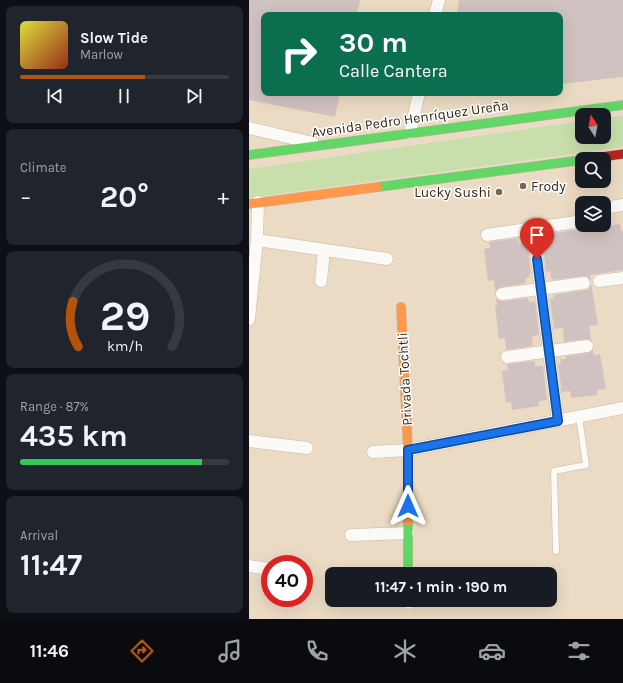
<!DOCTYPE html>
<html lang="en">
<head>
<meta charset="utf-8">
<style>
	:root { --surface:#171b24; --page:#20242c; --text:#f1f3f6; --muted:#9ea1a6; --line:#363941; --accent:#b45309 }
	body { margin:0; font-family:Karla,sans-serif; background:var(--page); color:var(--text); height:100vh; display:flex; flex-direction:column; font-size:15px; white-space:nowrap }
	* { box-sizing:border-box; margin:0 }
	p { font-size:13px; color:var(--muted) }
	.icon { flex:none; width:22px; height:22px; fill:none; stroke:currentColor; stroke-width:2; stroke-linecap:round; stroke-linejoin:round }
	.map { position:relative; flex:1; overflow:hidden }
	.panel { display:flex; flex-direction:column; gap:6px; padding:6px; background:#0d0f14; width:249px }
	.panel>* { flex:none }
	.guide { position:absolute; left:12px; top:12px; width:302px; height:84px; border-radius:8px; box-shadow:0 4px 16px #0002; background:#0b6e4f; color:#fff; overflow:hidden }
	.needle { width:26px; rotate:349deg }
	.fabs { position:absolute; left:326px; top:108px; display:grid; gap:8px }
	.fabs a { display:grid; place-items:center; width:36px; height:36px; border-radius:8px; background:var(--surface); box-shadow:0 4px 16px #0002; font-size:20px }
	.speed { position:absolute; left:12px; top:555px; display:flex; gap:8px; font-size:20px; font-weight:700; text-align:center }
	.speed>* { display:grid; place-content:center; width:52px; height:52px; border-radius:50%; background:var(--surface); box-shadow:0 4px 16px #0002; line-height:1 }
	.speed .limit { border:6px solid #d22; background:#fff; color:#111 }
	.pin { position:absolute; display:grid; place-items:center; width:34px; height:34px; color:#fff; margin:-41px -17px; border-radius:50% 50% 50% 0; rotate:-45deg; box-shadow:0 0 4px #0007 }
	.pin .icon { rotate:45deg }
	.me { position:absolute; width:44px; margin:-22px; rotate:0deg; stroke-linejoin:round; filter:drop-shadow(0 0 3px #0008) }
	.turn { display:flex; align-items:center; gap:14px; height:84px; padding:0 12px; font-size:18px }
	.turn .icon { width:52px; height:52px; stroke-width:2.5 }
	.turn b { display:block; font-size:28px; line-height:34px }
	.big { font-size:30px; font-weight:700; line-height:1.1 }
	.panel .widget { flex:1; display:flex; flex-direction:column; justify-content:center; gap:6px; min-width:0; padding:0 14px; border-radius:8px; background:var(--page) }
	.panel .dial { align-items:center; gap:0 }
	.dial svg { height:104px; overflow:visible; fill:none; stroke:var(--line); stroke-width:7; stroke-linecap:round; text-anchor:middle }
	.dial text { fill:var(--text); stroke:none }
	.song { display:flex; align-items:center; gap:12px }
	.cover { width:48px; height:48px; border-radius:6px; background:linear-gradient(135deg,hsl(60 70% 55%),hsl(10 70% 35%)) }
	.played { height:4px; border-radius:2px; background:linear-gradient(90deg,var(--accent) 60%,var(--line) 60%) }
	.keys { display:flex; justify-content:space-around; direction:ltr }
	.heat { display:flex; justify-content:space-between; align-items:center; font-size:22px; direction:ltr }
	.charge { height:6px; border-radius:3px; background:linear-gradient(90deg,#34c759 87%,var(--line) 0) }
	.trip { position:absolute; left:76px; top:567px; width:232px; height:40px; border-radius:8px; background:var(--surface); box-shadow:0 4px 16px #0002; font-weight:700; line-height:40px; text-align:center }
	.menu { display:flex; height:64px; justify-content:space-around; align-items:center; background:#090b0e; color:var(--muted) }
	.menu .icon { width:28px; height:28px }
	.menu .on { color:var(--accent) }
	.menu b { font-size:18px; color:var(--text) }
	main { display:flex; flex:1; min-height:0 }
	.map>svg:first-child { display:block }
</style>
</head>
<body>
<main>
<section class="panel">
<div class="widget">
<div class="song"><i class="cover"></i><div><b>Slow Tide</b><p>Marlow</p></div></div>
<div class="played"></div>
<div class="keys"><svg class="icon" aria-label="previous" viewBox="0 0 24 24"><path d="M18 5L8 12l10 7zM5 5v14"/></svg><svg class="icon" aria-label="pause" viewBox="0 0 24 24"><path d="M8 5v14M16 5v14"/></svg><svg class="icon" aria-label="next" viewBox="0 0 24 24"><path d="M6 5l10 7-10 7zM19 5v14"/></svg></div>
</div>
<div class="widget"><p>Climate</p>
<div class="heat"><a>−</a><b class="big">20°</b><a>+</a></div>
</div>
<div class="widget dial"><svg viewBox="0 0 100 80">
<path d="M14 69A42 42 0 1 1 86 69"/>
<path d="M14 69A42 42 0 0 1 10 34" stroke="#b45309"/>
<text x="50" y="56" font-size="32" font-weight="700">29</text>
<text x="50" y="72" font-size="11">km/h</text>
</svg></div>
<div class="widget"><p>Range · 87%</p><b class="big">435 km</b><div class="charge"></div></div>
<div class="widget"><p>Arrival</p><b class="big">11:47</b></div>
</section>
<div class="map">
<svg width="374" height="619" viewBox="0 0 374 619">
	<rect width="100%" height="100%" fill="#ebdbc4"/>
	<!-- green -->
	<path fill="#c8dfac" d="M374 116V147L0 198V169L333 121V137H355V118Z"/>
	<!-- building -->
	<path fill="#d0c2c1" d="M0 0H111L108 15H15V93H91L86 117 0 100Z
		M210 0H374V77L311 84V15H208Z
		M371 224 372 231 374 230V270L341 275 342 281 338 276H334L303 280 301 271 297 272 293 239H298L297 234Z
		M268 238 269 244 278 243 282 274H280V278H277V283L252 287 246 291 245 280 239 281 235 249 241 248 240 242Z
		M342 283 349 325 340 326 342 340 337 339 315 342 314 328 305 329 301 299H304L305 295 336 290 340 289Z
		M279 298 280 302 286 301 290 335 283 336 284 346 257 350 256 338 250 339 246 306H248L247 299 254 301Z
		M344 350 345 355 351 354 357 389 348 390V395L322 398 321 391 313 392 309 364 312 363 311 359H317V356L339 353Z
		M286 361V366H294L298 400 289 401 290 406 263 410 262 402 257 403 253 371 259 370 258 364Z"/>
	<g fill="none" stroke-linecap="round" stroke-linejoin="round">
		<!-- lane casing -->
		<g stroke="#c7b9a4" stroke-width="7">
			<path id="lane" d="M307 551 305 471 337 465 330 417"/>
		</g>
		<!-- street casing -->
		<g stroke="#c7b9a4" stroke-width="13">
			<path id="street" d="M186 15 190 0
				M0 128 64 143
				M161 133 170 93
				M355 208 374 205
				M284 230 309 421
				M238 235 327 222
				M8 240 138 259
				M72 281 75 251
				M350 281 374 278
				M253 294 335 283
				M0 319 8 240 9 202
				M258 357 338 346
				M0 441 58 448
				M124 452 159 450 374 408
				M102 535 159 533
				M0 566 21 569
				M160 600V603"/>
		</g>
		<!-- fast casing -->
		<g stroke="#c7b9a4" stroke-width="10">
			<path id="fast" d="M0 155 374 105
				M129 187 333 160
				M159 521V574"/>
		</g>
		<!-- slow casing -->
		<g stroke="#c7b9a4" stroke-width="10">
			<path id="slow" d="M0 204 129 187
				M152 307 159 450V521"/>
		</g>
		<!-- jam casing -->
		<g stroke="#c7b9a4" stroke-width="10">
			<path id="jam" d="M339 159 374 154"/>
		</g>
		<!-- lane -->
		<use href="#lane" stroke="#fcfaf6" stroke-width="6"/>
		<!-- street -->
		<use href="#street" stroke="#fcfaf6" stroke-width="12"/>
		<!-- fast -->
		<use href="#fast" stroke="#63d668" stroke-width="9"/>
		<!-- slow -->
		<use href="#slow" stroke="#ff974d" stroke-width="9"/>
		<!-- jam -->
		<use href="#jam" stroke="#b3261e" stroke-width="9"/>
	</g>
	<g fill="none" stroke-linecap="round" stroke-linejoin="round">
		<!-- route casing -->
		<g stroke="#114b97" stroke-width="10">
			<path id="route" d="M159 506V450L309 421 288 259"/>
		</g>
		<!-- route -->
		<use href="#route" stroke="#1a73e8" stroke-width="7"/>
	</g>
	<!-- markers -->
	<g fill="#756751" stroke="#fff" stroke-width="1.5">
		<circle cx="274" cy="186" r="4"/>
		<circle cx="250" cy="192" r="4"/>
	</g>
	<g text-anchor="middle" dominant-baseline="central" stroke-width="3" stroke-linejoin="round" paint-order="stroke">
		<!-- street labels -->
		<g font-size="14" fill="#352813" stroke="#fff">
			<text transform="translate(161 119) rotate(-8)">Avenida Pedro Henríquez Ureña</text>
			<text transform="translate(156 379) rotate(-93)">Privada Tochtli</text>
		</g>
		<!-- poi labels -->
		<g font-size="14" fill="#352813" stroke="#fff" text-anchor="start">
			<text x="282" y="186">Frody</text>
			<text x="242" y="192" text-anchor="end">Lucky Sushi</text>
		</g>
	</g>
</svg>
<div class="fabs">
<a><svg class="needle" viewBox="-14 -14 28 28"><path d="M0-13l5 13h-10z" fill="#e53935"/><path d="M0 13l5-13h-10z" fill="#9ea1a6"/></svg></a>
<a><svg class="icon" aria-label="search" viewBox="0 0 24 24"><circle cx="10" cy="10" r="6"/><path d="M15 15l6 6"/></svg></a>
<a><svg class="icon" aria-label="layers" viewBox="0 0 24 24"><path d="M12 4l9 5-9 5-9-5zM3 14l9 5 9-5"/></svg></a>
</div>
<div class="speed"><div class="limit">40</div></div>
<div class="pin" style="left:288px;top:259px;background:#d93025"><svg class="icon" aria-label="arrive" viewBox="0 0 24 24"><path d="M6 21V4h12l-3 4 3 4H6"/></svg></div>
<svg class="me" style="left:159px;top:506px" viewBox="-20 -20 40 40"><path d="M0-17L14 15 0 8-14 15z" fill="#1a73e8" stroke="#fff" stroke-width="4"/></svg>
<div class="trip">11:47 · 1 min · 190 m</div>
<div class="guide">
<div class="turn"><svg class="icon" aria-label="right" viewBox="0 0 24 24"><path d="M7 20v-9h11M14 6l5 5-5 5"/></svg><div><b>30 m</b>Calle Cantera</div></div>
</div>
</div>
</main>
<nav class="menu">
<b>11:46</b>
<svg class="icon on" aria-label="directions" viewBox="0 0 24 24"><path d="M12 3l9 9-9 9-9-9zM9 14v-3h6M13 9l2 2-2 2"/></svg>
<svg class="icon" aria-label="music" viewBox="0 0 24 24"><path d="M9 18V5l10-2v13"/><circle cx="6" cy="18" r="3"/><circle cx="16" cy="16" r="3"/></svg>
<svg class="icon" aria-label="phone" viewBox="0 0 24 24"><path d="M5 4h4l2 5-3 2q2 4 5 5l2-3 5 2v4C11 20 4 13 5 4z"/></svg>
<svg class="icon" aria-label="climate" viewBox="0 0 24 24"><path d="M12 3v18M4 7l16 10M4 17L20 7"/></svg>
<svg class="icon" aria-label="car" viewBox="0 0 24 24"><path d="M5 17H2v-5l4-1 3-4h7l3 4 3 1v5h-3M9 17h6M6 11h13"/><circle cx="7" cy="17" r="2"/><circle cx="17" cy="17" r="2"/></svg>
<svg class="icon" aria-label="filters" viewBox="0 0 24 24"><path d="M4 7h16M4 17h16"/><circle cx="9" cy="7" r="2"/><circle cx="15" cy="17" r="2"/></svg>
</nav>
</body>
</html>
